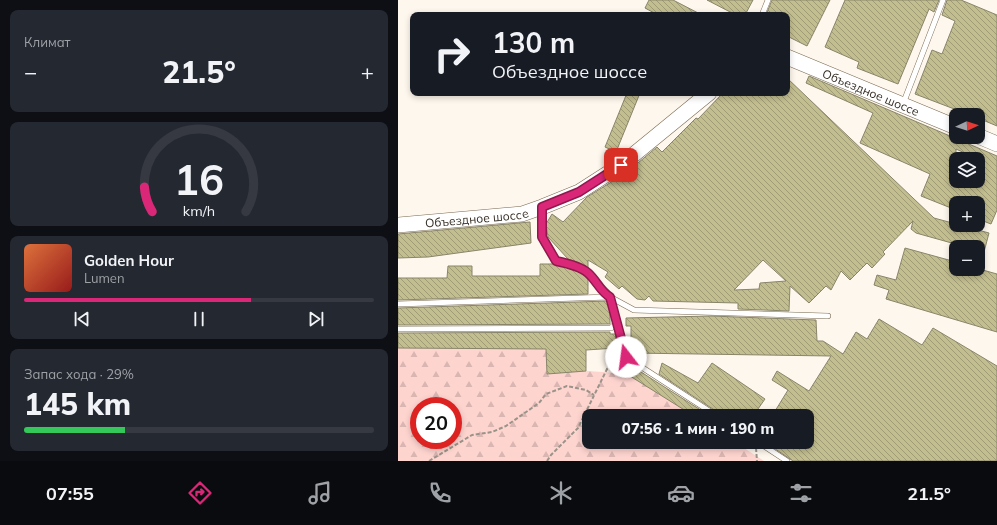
<!DOCTYPE html>
<html lang="ru">
<head>
<meta charset="utf-8">
<style>
	:root { --surface:#171b24; --page:#242831; --text:#f1f3f6; --muted:#9ea1a6; --line:#363941; --accent:#db2777 }
	body { margin:0; font-family:Mulish,sans-serif; background:var(--page); color:var(--text); height:100vh; display:flex; flex-direction:column; font-size:15px; white-space:nowrap }
	* { box-sizing:border-box; margin:0 }
	p { font-size:13px; color:var(--muted) }
	.icon { flex:none; width:22px; height:22px; fill:none; stroke:currentColor; stroke-width:2; stroke-linecap:round; stroke-linejoin:round }
	.map { position:relative; flex:1; overflow:hidden }
	.details { display:flex; flex-direction:column; gap:10px; padding:10px; background:#0d0f14; width:398px }
	.details>* { flex:none }
	.banner { position:absolute; left:12px; top:12px; width:380px; height:84px; border-radius:8px; box-shadow:0 2px 6px #0003; background:#171b24; color:var(--text); overflow:hidden }
	.needle { width:26px; rotate:86deg }
	.buttons { position:absolute; left:551px; top:108px; display:grid; gap:8px }
	.buttons a { display:grid; place-items:center; width:36px; height:36px; border-radius:8px; background:var(--surface); box-shadow:0 2px 6px #0003; font-size:20px }
	.speed { position:absolute; left:12px; top:397px; display:flex; gap:8px; font-size:20px; font-weight:700; text-align:center }
	.speed>* { display:grid; place-content:center; width:52px; height:52px; border-radius:50%; background:var(--surface); box-shadow:0 2px 6px #0003; line-height:1 }
	.speed .limit { border:6px solid #d22; background:#fff; color:#111 }
	.pin { position:absolute; display:grid; place-items:center; width:34px; height:34px; color:#fff; margin:-17px; border-radius:8px; box-shadow:0 2px 6px #0006 }
	.me { position:absolute; width:44px; margin:-22px; rotate:345deg; stroke-linejoin:round; filter:drop-shadow(0 0 3px #0008) }
	.turn { display:flex; align-items:center; gap:14px; height:84px; padding:0 16px; font-size:18px }
	.turn .icon { width:52px; height:52px; stroke-width:2.5 }
	.turn b { display:block; font-size:28px; line-height:34px }
	.big { font-size:30px; font-weight:800; line-height:1.1 }
	.details .widget { flex:1; display:flex; flex-direction:column; justify-content:center; gap:6px; min-width:0; padding:0 14px; border-radius:8px; background:var(--page) }
	.details .dial { align-items:center; gap:0 }
	.dial svg { height:104px; overflow:visible; fill:none; stroke:var(--line); stroke-width:7; stroke-linecap:round; text-anchor:middle }
	.dial text { fill:var(--text); stroke:none }
	.song { display:flex; align-items:center; gap:12px }
	.cover { width:48px; height:48px; border-radius:6px; background:linear-gradient(135deg,hsl(20 70% 55%),hsl(0 70% 35%)) }
	.played { height:4px; border-radius:2px; background:linear-gradient(90deg,var(--accent) 65%,var(--line) 65%) }
	.keys { display:flex; justify-content:space-around; direction:ltr }
	.heat { display:flex; justify-content:space-between; align-items:center; font-size:22px; direction:ltr }
	.charge { height:6px; border-radius:3px; background:linear-gradient(90deg,#34c759 29%,var(--line) 0) }
	.trip { position:absolute; left:184px; top:409px; width:232px; height:40px; border-radius:8px; background:var(--surface); box-shadow:0 2px 6px #0003; font-weight:800; line-height:40px; text-align:center }
	.tabs { display:flex; height:64px; justify-content:space-around; align-items:center; background:#090b0e; color:var(--muted) }
	.tabs .icon { width:28px; height:28px }
	.tabs .on { color:var(--accent) }
	.tabs b { font-size:18px; color:var(--text) }
	main { display:flex; flex:1; min-height:0 }
	.map>svg:first-child { display:block }
</style>
</head>
<body>
<main>
<section class="details">
<div class="widget"><p>Климат</p>
<div class="heat"><a>−</a><b class="big">21.5°</b><a>+</a></div>
</div>
<div class="widget dial"><svg viewBox="0 0 100 80">
<path d="M14 69A42 42 0 1 1 86 69"/>
<path d="M14 69A42 42 0 0 1 8 50" stroke="#db2777"/>
<text x="50" y="56" font-size="32" font-weight="700">16</text>
<text x="50" y="72" font-size="11">km/h</text>
</svg></div>
<div class="widget">
<div class="song"><i class="cover"></i><div><b>Golden Hour</b><p>Lumen</p></div></div>
<div class="played"></div>
<div class="keys"><svg class="icon" aria-label="previous" viewBox="0 0 24 24"><path d="M18 5L8 12l10 7zM5 5v14"/></svg><svg class="icon" aria-label="pause" viewBox="0 0 24 24"><path d="M8 5v14M16 5v14"/></svg><svg class="icon" aria-label="next" viewBox="0 0 24 24"><path d="M6 5l10 7-10 7zM19 5v14"/></svg></div>
</div>
<div class="widget"><p>Запас хода · 29%</p><b class="big">145 km</b><div class="charge"></div></div>
</section>
<div class="map">
<svg width="599" height="461" viewBox="0 0 599 461">
	<defs>
		<pattern id="forest-firs" width="22" height="20" patternUnits="userSpaceOnUse"><rect width="22" height="20" fill="#fed4cf"/><path d="M5 1l3.5 6h-7zM16 11l3.5 6h-7z" fill="#dab6b2"/></pattern>
		<pattern id="building-back-hatch" width="6" height="6" patternUnits="userSpaceOnUse"><rect width="6" height="6" fill="#c3be8f"/><path d="M-1 5l2 2M0 0l6 6M5-1l2 2" fill="none" stroke="#9f9b75"/></pattern>
	</defs>
	<rect width="100%" height="100%" fill="#fef7ed"/>
	<!-- forest -->
	<path fill="url(#forest-firs)" fill-rule="evenodd" d="M142 345 175 370 234 374 298 416H191V442H337L366 461H0V346ZM21 406H55V440H21Z"/>
	<!-- building -->
	<path fill="url(#building-back-hatch)" stroke="#88856a" fill-rule="evenodd" d="M251 0H275L304 15H260L247 8Z
		M309 0H355L347 15H338Z
		M374 0H432L409 46 389 36V15H368Z
		M447 0H541L536 12 531 9 500 84 459 68 461 62 427 47Z
		M549 0H563L599 15V126L580 118V115H572L517 94 534 50 544 54 557 21 544 15Z
		M411 76 599 156V210L593 224 580 219V203H558V210L523 196 532 174 462 143 475 113 408 83ZM558 149 580 159V181H558Z
		M389 78 536 218 591 233 586 252 580 250V247H568L518 233 513 229 515 221 485 252 487 254 474 268 469 263 452 280 443 271 433 290 428 286 411 303 392 286 391 311 340 309V303L255 301 251 296 247 300 239 299 224 286 221 289 207 277 210 272 190 260V268L181 263 170 259 150 237 148 224 154 214 165 222 189 197 228 173 259 147 264 152 298 118 300 119 325 93H389ZM365 260 388 281 362 283 361 289 336 290Z
		M229 93H242L218 152 207 147Z
		M132 222 133 243 30 257 0 258V234Z
		M507 248 558 262V269H581L599 274V332L488 299 491 290 476 285 479 275 498 280Z
		M142 264H155L174 269 185 274 190 279V294L0 300V278H49L50 266H74V276H142Z
		M209 301 212 312V324L0 325V308Z
		M313 316 418 320 419 341H425L445 354 458 332 469 339 481 319 524 345 535 328 599 366V461H395L367 442H409V416H374L390 390 374 380 379 371 411 391 433 356 233 353V326H228V318Z
		M212 332V334H218V348L188 350V371L149 374 148 349 0 348V333Z
		M264 363 300 383 314 363 367 399 355 416H323L321 413 261 374Z
		M232 365 312 416H296L232 376Z"/>
	<g fill="none" stroke-linecap="round" stroke-linejoin="round">
		<!-- lane casing -->
		<g stroke="#796a53" stroke-width="6">
			<path id="lane" d="M364 15 370 0
				M505 104 545 0
				M144 208V237L158 261C168 263 182 266 190 273 199 281 202 291 212 297L228 357 319 416
				M0 304 212 297 236 310 430 316
				M0 329 213 328 219 323
				M360 442 389 461"/>
		</g>
		<!-- secondary casing -->
		<g stroke="#796a53" stroke-width="16">
			<g id="secondary">
				<path id="s1" d="M389 57 558 127"/>
				<path d="M580 136 599 144"/>
				<path id="s2" d="M0 225 124 214 144 207 181 192 223 165 311 93"/>
			</g>
		</g>
		<!-- path -->
		<path stroke="#9a9389" stroke-width="2" stroke-dasharray="4 2" stroke-linecap="butt" d="M358 448 359 461
			M31 461 74 435 94 432 108 426 141 403 148 394 169 386 188 390 196 395
			M149 461 153 455 180 428 210 367 222 361"/>
		<!-- lane -->
		<use href="#lane" stroke="#fff" stroke-width="5"/>
		<!-- secondary -->
		<use href="#secondary" stroke="#fff" stroke-width="15"/>
	</g>
	<g fill="none" stroke-linecap="round" stroke-linejoin="round">
		<!-- route casing -->
		<g stroke="#8e194d" stroke-width="10">
			<path id="route" d="M223 165 181 192 144 207V237L158 261C168 263 182 266 190 273 199 281 202 291 212 297L228 357"/>
		</g>
		<!-- route -->
		<use href="#route" stroke="#db2777" stroke-width="7"/>
	</g>
	<g text-anchor="middle" dominant-baseline="central" stroke-width="3" stroke-linejoin="round" paint-order="stroke">
		<!-- street labels -->
		<g font-size="12" fill="#362f26" stroke="#fef7ed">
			<text stroke="none"><textPath href="#s1" startOffset="91">Объездное шоссе</textPath></text>
			<text stroke="none"><textPath href="#s2" startOffset="79">Объездное шоссе</textPath></text>
		</g>
	</g>
</svg>
<div class="buttons">
<a><svg class="needle" viewBox="-14 -14 28 28"><path d="M0-13l5 13h-10z" fill="#e53935"/><path d="M0 13l5-13h-10z" fill="#9ea1a6"/></svg></a>
<a><svg class="icon" aria-label="layers" viewBox="0 0 24 24"><path d="M12 4l9 5-9 5-9-5zM3 14l9 5 9-5"/></svg></a>
<a>+</a>
<a>−</a>
</div>
<div class="speed"><div class="limit">20</div></div>
<div class="pin" style="left:223px;top:165px;background:#d93025"><svg class="icon" aria-label="arrive" viewBox="0 0 24 24"><path d="M6 21V4h12l-3 4 3 4H6"/></svg></div>
<svg class="me" style="left:228px;top:357px" viewBox="-20 -20 40 40"><circle r="19" fill="#fff"/><path d="M0-13L10 11 0 6-10 11z" fill="#db2777"/></svg>
<div class="trip">07:56 · 1 мин · 190 m</div>
<div class="banner">
<div class="turn"><svg class="icon" aria-label="right" viewBox="0 0 24 24"><path d="M7 20v-9h11M14 6l5 5-5 5"/></svg><div><b>130 m</b>Объездное шоссе</div></div>
</div>
</div>
</main>
<nav class="tabs">
<b>07:55</b>
<svg class="icon on" aria-label="directions" viewBox="0 0 24 24"><path d="M12 3l9 9-9 9-9-9zM9 14v-3h6M13 9l2 2-2 2"/></svg>
<svg class="icon" aria-label="music" viewBox="0 0 24 24"><path d="M9 18V5l10-2v13"/><circle cx="6" cy="18" r="3"/><circle cx="16" cy="16" r="3"/></svg>
<svg class="icon" aria-label="phone" viewBox="0 0 24 24"><path d="M5 4h4l2 5-3 2q2 4 5 5l2-3 5 2v4C11 20 4 13 5 4z"/></svg>
<svg class="icon" aria-label="climate" viewBox="0 0 24 24"><path d="M12 3v18M4 7l16 10M4 17L20 7"/></svg>
<svg class="icon" aria-label="car" viewBox="0 0 24 24"><path d="M5 17H2v-5l4-1 3-4h7l3 4 3 1v5h-3M9 17h6M6 11h13"/><circle cx="7" cy="17" r="2"/><circle cx="17" cy="17" r="2"/></svg>
<svg class="icon" aria-label="filters" viewBox="0 0 24 24"><path d="M4 7h16M4 17h16"/><circle cx="9" cy="7" r="2"/><circle cx="15" cy="17" r="2"/></svg>
<b>21.5°</b>
</nav>
</body>
</html>
